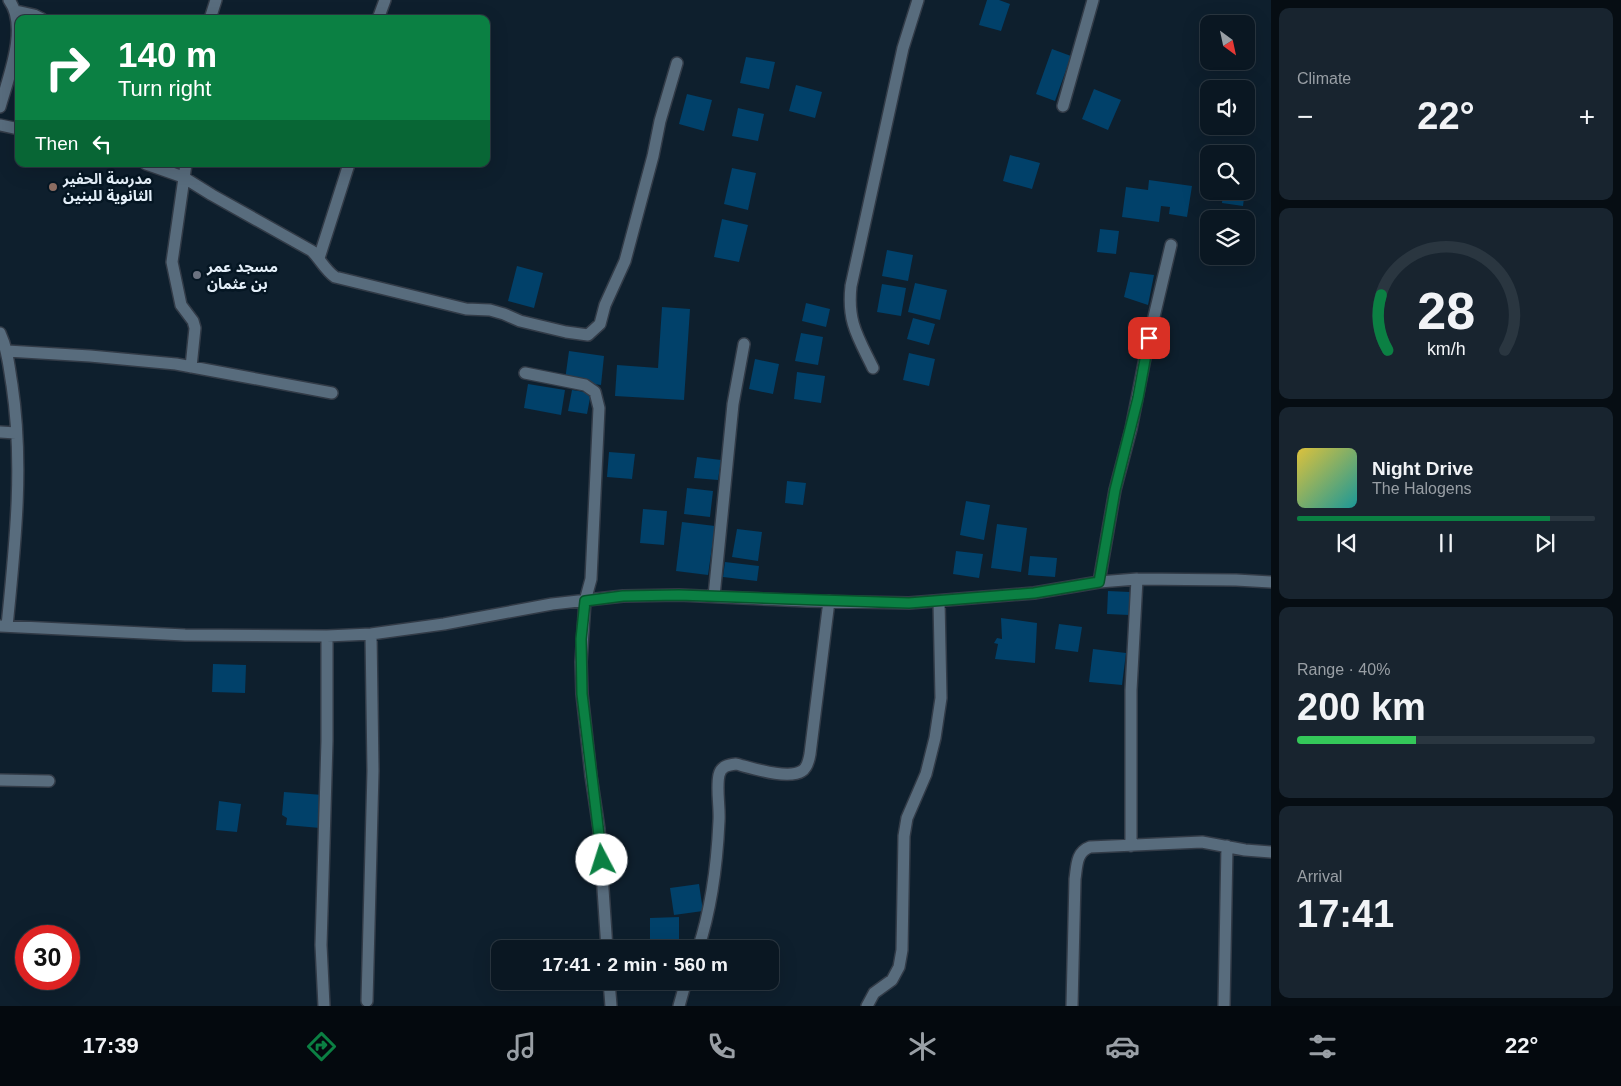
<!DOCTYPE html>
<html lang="en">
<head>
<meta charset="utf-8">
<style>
	:root { --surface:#0a1722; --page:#18242f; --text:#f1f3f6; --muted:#999fa5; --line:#2a3640; --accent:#0b8043 }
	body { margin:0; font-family:Helvetica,"Noto Sans Arabic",sans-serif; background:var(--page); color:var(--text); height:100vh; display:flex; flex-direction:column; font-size:19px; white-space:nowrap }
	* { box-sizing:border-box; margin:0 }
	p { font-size:16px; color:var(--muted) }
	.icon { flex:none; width:28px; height:28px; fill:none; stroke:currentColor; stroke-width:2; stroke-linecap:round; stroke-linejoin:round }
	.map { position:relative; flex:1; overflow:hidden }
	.panel { display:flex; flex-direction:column; gap:8px; padding:8px; background:#060d13; width:350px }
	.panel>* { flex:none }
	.guide { position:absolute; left:15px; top:15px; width:475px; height:152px; border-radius:10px; box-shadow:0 5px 20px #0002,0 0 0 1px var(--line); background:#0b8043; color:#fff; overflow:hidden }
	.needle { width:32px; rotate:147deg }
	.fabs { position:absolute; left:1200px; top:15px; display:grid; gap:10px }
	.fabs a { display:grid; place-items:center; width:55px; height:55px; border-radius:10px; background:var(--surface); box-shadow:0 5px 20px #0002,0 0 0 1px var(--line); font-size:25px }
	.speed { position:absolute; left:15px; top:925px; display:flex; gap:10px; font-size:25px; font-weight:700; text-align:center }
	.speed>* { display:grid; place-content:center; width:65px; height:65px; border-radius:50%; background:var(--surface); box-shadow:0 5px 20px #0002,0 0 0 1px var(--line); line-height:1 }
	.speed .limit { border:8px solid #d22; background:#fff; color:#111 }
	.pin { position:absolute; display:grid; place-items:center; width:42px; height:42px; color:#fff; margin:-21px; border-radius:10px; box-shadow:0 2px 8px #0006 }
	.me { position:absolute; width:55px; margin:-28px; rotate:355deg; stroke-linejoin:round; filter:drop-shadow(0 0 4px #0008) }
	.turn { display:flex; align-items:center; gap:18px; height:105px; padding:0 20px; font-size:22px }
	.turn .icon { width:65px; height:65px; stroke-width:2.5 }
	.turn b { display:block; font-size:35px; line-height:42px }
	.then { display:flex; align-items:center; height:48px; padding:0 20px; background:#0003; gap:10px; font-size:19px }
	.big { font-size:38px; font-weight:700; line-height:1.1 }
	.panel .tile { flex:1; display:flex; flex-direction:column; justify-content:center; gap:8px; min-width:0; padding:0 18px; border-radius:10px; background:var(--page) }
	.panel .dial { align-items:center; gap:0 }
	.dial svg { height:130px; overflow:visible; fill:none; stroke:var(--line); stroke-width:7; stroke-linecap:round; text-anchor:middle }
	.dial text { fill:var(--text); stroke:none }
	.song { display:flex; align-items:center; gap:15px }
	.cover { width:60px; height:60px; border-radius:8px; background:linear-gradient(135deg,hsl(50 70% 55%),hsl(180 70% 35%)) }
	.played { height:5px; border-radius:2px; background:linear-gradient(90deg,var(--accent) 85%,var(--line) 85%) }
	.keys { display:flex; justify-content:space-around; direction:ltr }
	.heat { display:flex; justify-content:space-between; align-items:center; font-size:28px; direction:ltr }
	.charge { height:8px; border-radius:4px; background:linear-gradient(90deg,#34c759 40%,var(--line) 0) }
	.trip { position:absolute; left:491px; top:940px; width:288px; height:50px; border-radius:10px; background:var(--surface); box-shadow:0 5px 20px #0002,0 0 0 1px var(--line); font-weight:700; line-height:50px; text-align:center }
	.tab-bar { display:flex; height:80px; justify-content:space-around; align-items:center; background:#04090e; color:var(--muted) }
	.tab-bar .icon { width:35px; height:35px }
	.tab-bar .current { color:var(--accent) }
	.tab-bar b { font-size:22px; color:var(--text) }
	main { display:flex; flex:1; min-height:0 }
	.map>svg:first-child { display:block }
</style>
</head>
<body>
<main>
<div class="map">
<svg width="1271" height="1006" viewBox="0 0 1271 1006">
	<rect width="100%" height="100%" fill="#0e1f2d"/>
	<!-- building -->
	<path fill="#01416a" d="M987 0H999L1010 4 1001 31 979 25Z
		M1052 49 1071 56 1055 101 1036 94Z
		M746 57 775 62 769 89 740 83Z
		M796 85 822 92 815 118 789 111Z
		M1094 89 1121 100 1108 130 1082 119Z
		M687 94 712 100 704 131 679 124Z
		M738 108 764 114 758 141 732 136Z
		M1010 155 1040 163 1032 189 1003 181Z
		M732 168 756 173 748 210 724 204Z
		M1149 180 1192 186 1187 217 1169 214 1170 207 1161 206 1159 222 1122 217 1126 187 1148 190Z
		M1223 191H1245L1243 206 1222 203Z
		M722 219 748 225 739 262 714 257Z
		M1100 229 1119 231 1116 254 1097 252Z
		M887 250 913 255 908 281 882 276Z
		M517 266 543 273 534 308 508 301Z
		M1130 272 1154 275 1148 305 1124 297Z
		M915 283 947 290 940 320 908 312Z
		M882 284 906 288 901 316 877 312Z
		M806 303 830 309 826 327 802 321Z
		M662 307 690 309 684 400 615 396 617 365 658 368Z
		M913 318 935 324 929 345 907 339Z
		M801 333 823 337 818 365 795 361Z
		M569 351 604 356 601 385 565 380Z
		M909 353 935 359 929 386 903 380Z
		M755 359 779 364 773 394 749 389Z
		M797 372 825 376 821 403 794 399Z
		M528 384 565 390 561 415 524 408Z
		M572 390 591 393 587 414 568 411Z
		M609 452 635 454 632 479 607 477Z
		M697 457 721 460 718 480 694 478Z
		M787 481 806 483 803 505 785 503Z
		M687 488 713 491 710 517 684 514Z
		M966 501 990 505 984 540 960 535Z
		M643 509 667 511 664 545 640 543Z
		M682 522 715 526 708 575 676 571Z
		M997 524 1027 528 1021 572 991 568Z
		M737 529 762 532 758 561 732 557Z
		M956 551 983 554 979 578 953 574Z
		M1030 556 1057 558 1055 577 1028 575Z
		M725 562 759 566 757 581 723 577Z
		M1108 591 1130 592 1129 615 1107 614Z
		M1001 618 1037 623 1035 663 995 659 998 644 994 643 997 638 1002 639Z
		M1059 624 1082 627 1078 652 1055 649Z
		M1093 649 1126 653 1122 685 1089 682Z
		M213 664 246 665 245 693 212 692Z
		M284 792 323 795 320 828 286 825 287 818 282 815Z
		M219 801 241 804 237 832 216 830Z
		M699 884 703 911 674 915 670 888Z
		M679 917V945H650V918Z"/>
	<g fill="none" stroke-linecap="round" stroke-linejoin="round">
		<!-- minor casing -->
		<g stroke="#323b47" stroke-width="14">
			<path id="minor" d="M16 11 34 15 42 19
				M210 19 216 0
				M378 19 385 0
				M1063 106 1093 0
				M0 107C8 78 29 27 9 0
				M0 125 19 129
				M146 164 183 177 212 195 312 251C320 259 325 270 335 277L466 309 490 310 504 314 520 321 566 332 588 335 600 324 605 305 625 261 653 156 660 121 677 63
				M186 164 172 262 181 305 193 321 195 328 191 367
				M319 258 349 164
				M0 333C8 350 9 368 12 385 24 465 15 546 7 626
				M7 351 90 356 176 364 332 393
				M873 368C858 337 847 322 851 286L903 48 918 0
				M525 373 585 385 595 392 599 408 591 579 585 601 581 662 582 694 591 776 599 829 607 949
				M0 432 16 433
				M1099 582 1115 490 1131 429 1149 338 1171 245
				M714 596 733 404 744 344
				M0 626 185 635 327 636 371 634 444 624 552 604 623 596 679 595 807 601 909 603 1034 593 1099 582 1137 579 1236 580 1271 582
				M0 780 49 781
				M1131 846V690L1137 579
				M698 949C712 907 717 865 719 821 720 807 716 789 719 775 721 766 728 765 736 764 752 768 788 780 802 771 807 768 809 760 810 754L829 601
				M609 981 611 1006
				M367 1001 373 771 371 634
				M324 1006 321 945 327 741V636
				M679 1006 686 981
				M867 1006 874 993 892 980 899 967 902 950 904 836 907 818 926 774 935 738 941 698 939 601
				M1072 1006 1075 879C1077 866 1076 852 1090 847L1202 842 1245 850 1271 852
				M1224 1006 1227 846"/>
		</g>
		<!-- minor -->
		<use href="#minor" stroke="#586c7d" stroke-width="11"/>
	</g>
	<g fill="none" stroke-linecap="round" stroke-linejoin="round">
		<!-- route casing -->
		<g stroke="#07532c" stroke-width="12">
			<path id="route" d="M602 860 582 694 581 639 585 601 623 596 679 595 909 603 1034 593 1099 582 1115 490 1138 398 1149 338"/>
		</g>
		<!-- route -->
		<use href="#route" stroke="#0b8043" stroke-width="9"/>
	</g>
	<!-- markers -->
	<circle fill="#8d6e63" stroke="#051623" stroke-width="2" cx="53" cy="187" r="5"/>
	<circle fill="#6b7280" stroke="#051623" stroke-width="2" cx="197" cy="275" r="5"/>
	<g text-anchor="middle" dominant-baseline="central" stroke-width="5" stroke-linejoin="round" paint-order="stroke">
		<!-- poi labels -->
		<g font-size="15" font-weight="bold" fill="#e4eff9" stroke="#051623" text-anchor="start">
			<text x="63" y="178">مدرسة الحفير<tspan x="63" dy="17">الثانوية للبنين</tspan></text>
			<text x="207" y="266">مسجد عمر<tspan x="207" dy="17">بن عثمان</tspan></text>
		</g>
	</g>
</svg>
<div class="fabs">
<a><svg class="needle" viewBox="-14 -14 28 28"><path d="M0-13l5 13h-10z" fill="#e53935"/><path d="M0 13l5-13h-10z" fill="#999fa5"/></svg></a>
<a><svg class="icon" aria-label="sound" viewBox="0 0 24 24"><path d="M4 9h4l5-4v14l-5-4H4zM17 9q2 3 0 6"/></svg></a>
<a><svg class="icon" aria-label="search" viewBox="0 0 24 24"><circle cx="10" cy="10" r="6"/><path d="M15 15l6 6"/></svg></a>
<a><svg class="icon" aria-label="layers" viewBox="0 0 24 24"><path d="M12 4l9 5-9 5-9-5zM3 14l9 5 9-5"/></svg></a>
</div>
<div class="speed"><div class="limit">30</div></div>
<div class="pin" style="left:1149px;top:338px;background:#d93025"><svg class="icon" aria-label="arrive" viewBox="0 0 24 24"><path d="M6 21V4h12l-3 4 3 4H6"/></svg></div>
<svg class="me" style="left:602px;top:860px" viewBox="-20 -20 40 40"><circle r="19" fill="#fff"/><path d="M0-13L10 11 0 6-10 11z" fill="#0b8043"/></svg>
<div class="trip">17:41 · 2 min · 560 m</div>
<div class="guide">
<div class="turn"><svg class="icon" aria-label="right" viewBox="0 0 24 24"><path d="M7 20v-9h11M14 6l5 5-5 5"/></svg><div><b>140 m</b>Turn right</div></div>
<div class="then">Then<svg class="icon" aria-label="left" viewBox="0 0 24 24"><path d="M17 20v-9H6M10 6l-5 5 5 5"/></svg></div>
</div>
</div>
<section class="panel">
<div class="tile"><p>Climate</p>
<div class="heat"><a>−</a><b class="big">22°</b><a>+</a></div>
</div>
<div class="tile dial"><svg viewBox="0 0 100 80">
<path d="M14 69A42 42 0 1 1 86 69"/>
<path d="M14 69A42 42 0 0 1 10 35" stroke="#0b8043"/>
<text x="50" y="56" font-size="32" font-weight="700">28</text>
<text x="50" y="72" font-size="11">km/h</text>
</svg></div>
<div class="tile">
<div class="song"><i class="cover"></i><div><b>Night Drive</b><p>The Halogens</p></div></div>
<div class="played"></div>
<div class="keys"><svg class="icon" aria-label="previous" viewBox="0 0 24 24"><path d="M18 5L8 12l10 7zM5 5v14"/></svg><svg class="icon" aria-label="pause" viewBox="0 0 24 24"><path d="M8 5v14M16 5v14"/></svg><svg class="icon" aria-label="next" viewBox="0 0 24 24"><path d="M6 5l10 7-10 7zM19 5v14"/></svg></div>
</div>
<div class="tile"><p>Range · 40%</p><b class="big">200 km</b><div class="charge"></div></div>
<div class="tile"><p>Arrival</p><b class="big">17:41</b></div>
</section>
</main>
<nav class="tab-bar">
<b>17:39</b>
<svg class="icon current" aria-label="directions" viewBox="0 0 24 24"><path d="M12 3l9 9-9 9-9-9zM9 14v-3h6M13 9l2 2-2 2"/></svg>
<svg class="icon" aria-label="music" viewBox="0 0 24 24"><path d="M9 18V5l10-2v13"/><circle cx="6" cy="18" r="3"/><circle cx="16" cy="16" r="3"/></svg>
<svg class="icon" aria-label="phone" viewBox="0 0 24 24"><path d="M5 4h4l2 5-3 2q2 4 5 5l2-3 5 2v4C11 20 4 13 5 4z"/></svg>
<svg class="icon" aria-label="climate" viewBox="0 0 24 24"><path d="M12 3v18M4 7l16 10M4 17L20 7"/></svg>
<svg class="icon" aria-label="car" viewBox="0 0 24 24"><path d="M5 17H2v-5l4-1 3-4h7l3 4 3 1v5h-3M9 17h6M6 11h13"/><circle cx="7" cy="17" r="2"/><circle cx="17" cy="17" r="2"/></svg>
<svg class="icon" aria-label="filters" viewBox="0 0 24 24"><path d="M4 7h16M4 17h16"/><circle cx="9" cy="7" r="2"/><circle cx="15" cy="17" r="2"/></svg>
<b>22°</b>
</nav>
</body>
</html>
